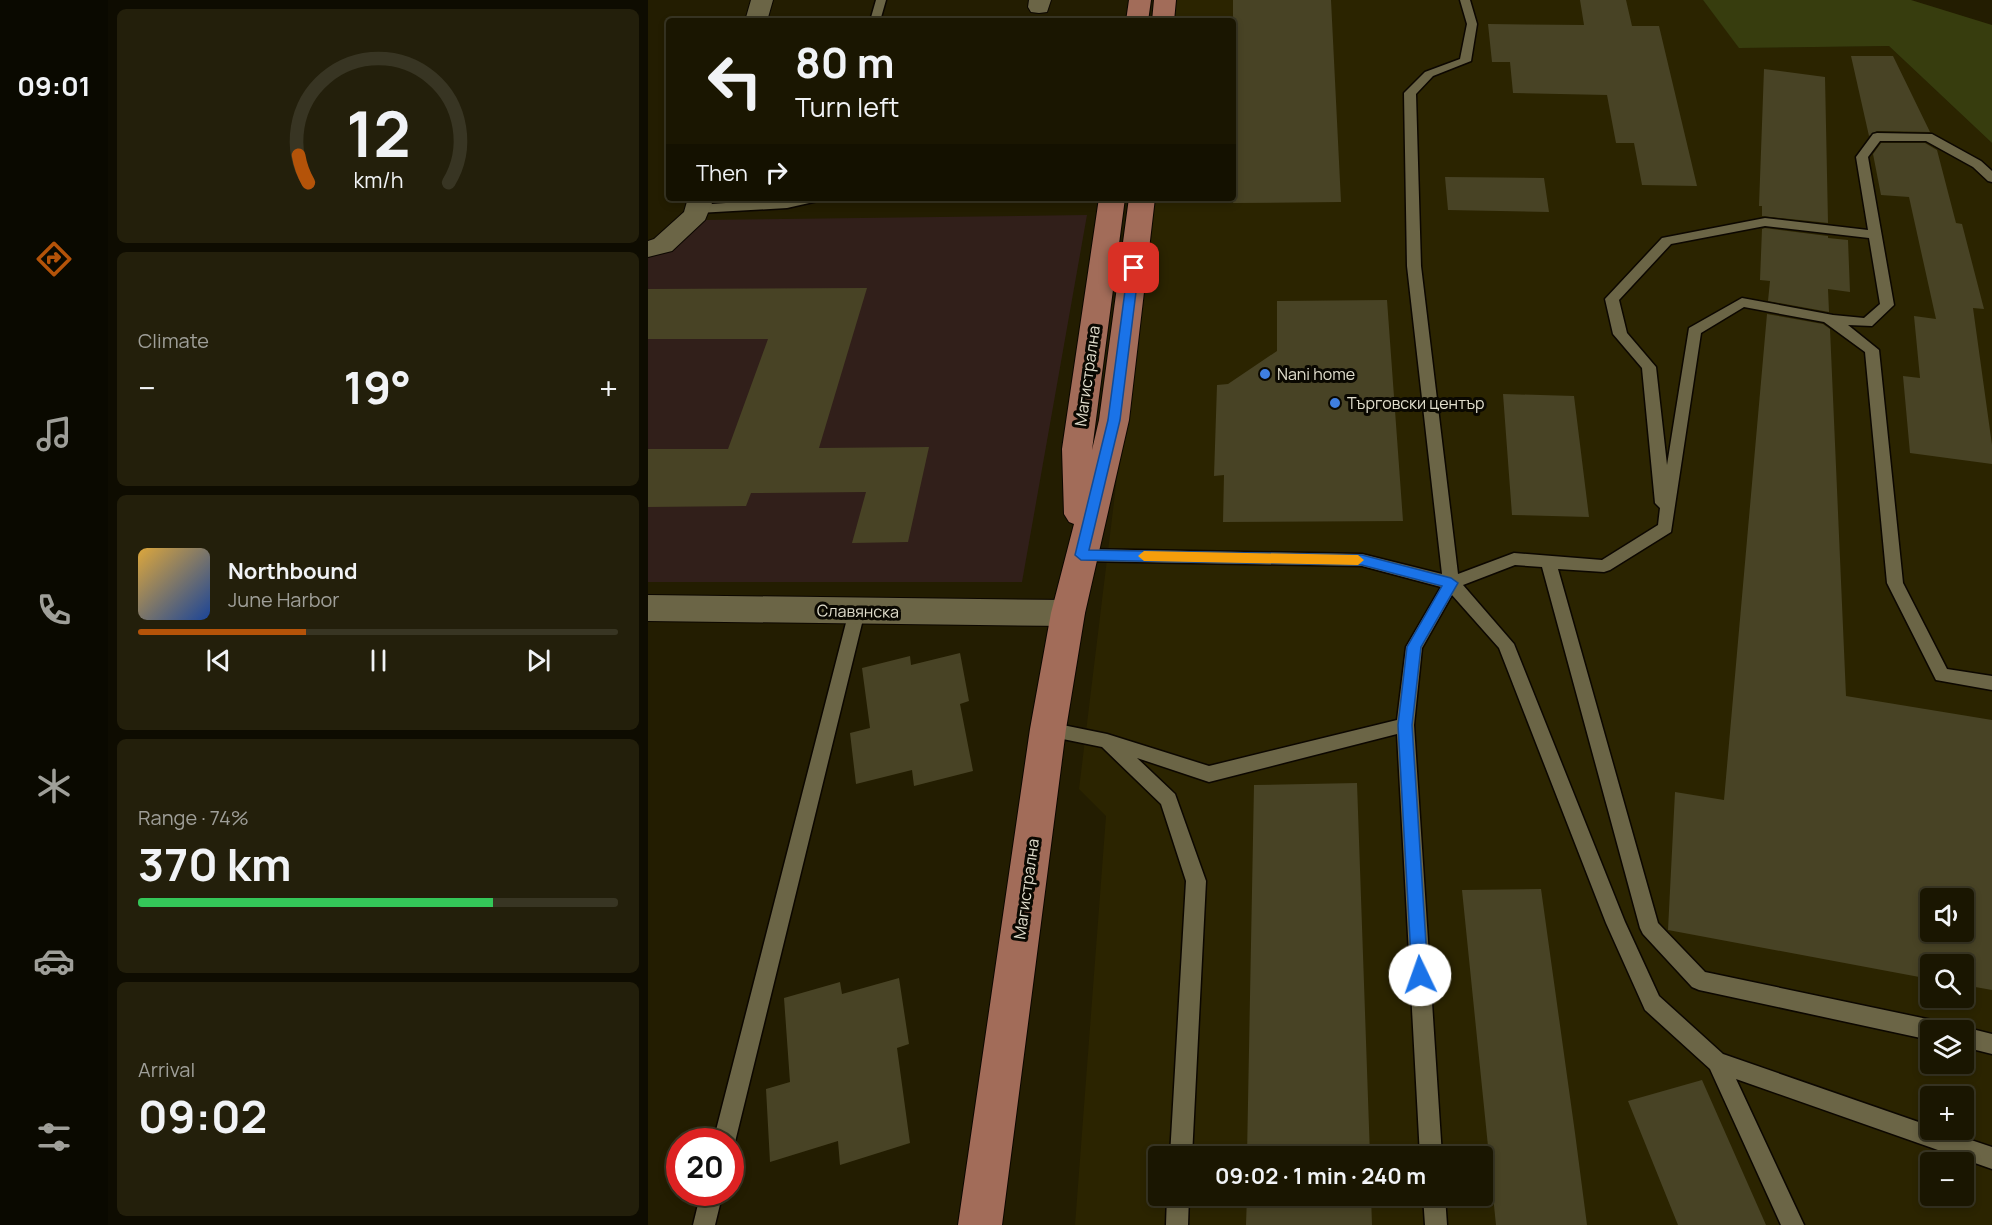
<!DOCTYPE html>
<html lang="en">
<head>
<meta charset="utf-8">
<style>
	:root { --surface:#1a1601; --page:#231f0b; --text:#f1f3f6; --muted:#9f9f99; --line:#383523; --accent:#b45309 }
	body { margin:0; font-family:Manrope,sans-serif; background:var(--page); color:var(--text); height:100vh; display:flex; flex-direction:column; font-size:22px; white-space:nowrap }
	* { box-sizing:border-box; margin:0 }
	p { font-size:20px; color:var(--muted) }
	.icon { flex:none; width:33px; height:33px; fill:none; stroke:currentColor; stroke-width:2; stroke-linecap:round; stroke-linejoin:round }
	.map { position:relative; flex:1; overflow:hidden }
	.panel { display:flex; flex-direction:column; gap:9px; padding:9px; background:#0e0c01; width:540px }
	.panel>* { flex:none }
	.top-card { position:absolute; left:18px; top:18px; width:570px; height:183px; border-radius:6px; box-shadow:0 3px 9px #0003,0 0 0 2px var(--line); background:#1a1601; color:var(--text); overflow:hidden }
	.buttons { position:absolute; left:1272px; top:888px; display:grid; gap:12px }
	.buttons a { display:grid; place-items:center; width:54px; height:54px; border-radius:6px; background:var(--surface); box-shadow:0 3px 9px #0003,0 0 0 2px var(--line); font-size:30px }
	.speed { position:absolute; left:18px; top:1128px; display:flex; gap:12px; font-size:30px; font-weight:700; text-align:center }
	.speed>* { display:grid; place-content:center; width:78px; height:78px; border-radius:50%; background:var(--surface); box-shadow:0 3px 9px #0003,0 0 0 2px var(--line); line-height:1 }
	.speed .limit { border:9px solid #d22; background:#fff; color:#111 }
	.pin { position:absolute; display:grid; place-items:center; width:51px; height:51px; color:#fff; margin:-26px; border-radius:12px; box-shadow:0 3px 9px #0006 }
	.me { position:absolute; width:66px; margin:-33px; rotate:357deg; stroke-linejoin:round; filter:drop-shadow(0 0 4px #0008) }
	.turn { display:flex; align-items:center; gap:21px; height:126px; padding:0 30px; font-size:27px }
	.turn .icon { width:78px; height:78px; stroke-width:2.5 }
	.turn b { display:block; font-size:42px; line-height:51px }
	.then { display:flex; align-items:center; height:57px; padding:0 30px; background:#0003; gap:12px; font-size:22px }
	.big { font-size:45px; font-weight:700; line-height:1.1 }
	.panel .card { flex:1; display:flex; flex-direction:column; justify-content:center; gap:9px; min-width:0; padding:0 21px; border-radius:9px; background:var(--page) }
	.panel .dial { align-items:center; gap:0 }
	.dial svg { height:156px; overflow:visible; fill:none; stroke:var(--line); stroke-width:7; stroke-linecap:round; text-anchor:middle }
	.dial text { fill:var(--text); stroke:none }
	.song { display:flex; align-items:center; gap:18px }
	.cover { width:72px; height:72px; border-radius:9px; background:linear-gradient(135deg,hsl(40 70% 55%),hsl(220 70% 35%)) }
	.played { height:6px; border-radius:3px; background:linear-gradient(90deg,var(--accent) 35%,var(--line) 35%) }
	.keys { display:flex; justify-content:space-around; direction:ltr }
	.heat { display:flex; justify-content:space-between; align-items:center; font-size:33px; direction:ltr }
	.charge { height:9px; border-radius:4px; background:linear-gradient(90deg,#34c759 74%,var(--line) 0) }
	.trip { position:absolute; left:500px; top:1146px; width:345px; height:60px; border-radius:6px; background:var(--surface); box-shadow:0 3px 9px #0003,0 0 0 2px var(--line); font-weight:700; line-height:60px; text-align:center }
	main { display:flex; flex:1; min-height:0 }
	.dock { display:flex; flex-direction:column; width:108px; justify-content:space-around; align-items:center; background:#0a0900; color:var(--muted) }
	.dock .icon { width:42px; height:42px }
	.dock .on { color:var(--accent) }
	.dock b { font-size:27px; color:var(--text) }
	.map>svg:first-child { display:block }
</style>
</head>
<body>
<main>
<nav class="dock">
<b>09:01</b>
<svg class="icon on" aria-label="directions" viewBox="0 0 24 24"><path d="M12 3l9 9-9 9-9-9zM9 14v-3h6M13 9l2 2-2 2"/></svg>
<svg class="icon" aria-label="music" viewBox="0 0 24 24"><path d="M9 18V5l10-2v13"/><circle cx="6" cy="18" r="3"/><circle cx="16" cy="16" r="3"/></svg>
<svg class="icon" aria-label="phone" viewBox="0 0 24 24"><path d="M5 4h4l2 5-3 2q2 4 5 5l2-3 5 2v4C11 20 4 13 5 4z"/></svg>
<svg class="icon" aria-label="climate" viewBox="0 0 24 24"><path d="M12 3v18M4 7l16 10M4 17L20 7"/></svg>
<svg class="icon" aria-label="car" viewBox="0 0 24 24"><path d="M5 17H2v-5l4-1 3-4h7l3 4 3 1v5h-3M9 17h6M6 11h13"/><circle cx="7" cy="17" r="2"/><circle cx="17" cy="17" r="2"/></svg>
<svg class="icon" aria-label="filters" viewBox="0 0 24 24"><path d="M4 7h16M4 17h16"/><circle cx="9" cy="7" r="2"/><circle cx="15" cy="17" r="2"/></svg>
</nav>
<section class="panel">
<div class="card dial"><svg viewBox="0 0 100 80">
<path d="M14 69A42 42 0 1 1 86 69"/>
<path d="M14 69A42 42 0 0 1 9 55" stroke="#b45309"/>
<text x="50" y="56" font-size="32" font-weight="700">12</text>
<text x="50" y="72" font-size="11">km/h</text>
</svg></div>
<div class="card"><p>Climate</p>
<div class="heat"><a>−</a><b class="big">19°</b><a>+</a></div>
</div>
<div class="card">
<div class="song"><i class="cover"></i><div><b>Northbound</b><p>June Harbor</p></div></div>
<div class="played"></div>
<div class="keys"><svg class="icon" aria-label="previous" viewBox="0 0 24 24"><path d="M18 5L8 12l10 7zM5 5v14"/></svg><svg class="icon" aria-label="pause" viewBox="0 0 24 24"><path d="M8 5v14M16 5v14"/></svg><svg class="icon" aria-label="next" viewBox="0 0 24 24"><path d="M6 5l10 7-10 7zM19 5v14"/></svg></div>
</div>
<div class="card"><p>Range · 74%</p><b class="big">370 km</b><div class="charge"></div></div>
<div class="card"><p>Arrival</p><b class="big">09:02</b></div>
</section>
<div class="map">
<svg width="1344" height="1225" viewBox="0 0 1344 1225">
	<rect width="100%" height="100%" fill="#231d01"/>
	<!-- built -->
	<path fill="#2b2400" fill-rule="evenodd" d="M528 0H1055L1092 48 1241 46 1344 143V1225H427L458 816 431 789 503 198H585V21H525ZM1282 898H1316V932H1282ZM1282 964H1316V998H1282ZM1282 1030H1316V1064H1282ZM1282 1096H1316V1130H1282ZM510 1156H834V1196H510ZM1282 1162H1316V1196H1282Z"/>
	<!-- education -->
	<path fill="#311f1a" d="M439 215 374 582H0V253L51 220Z"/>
	<!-- green -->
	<path fill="#373d0e" d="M1055 0H1263L1344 25V143L1241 46 1091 48Z"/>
	<!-- building -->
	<path fill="#484325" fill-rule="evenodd" d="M585 0H683L693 202 585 203Z
		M932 0H978L984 26H1011L1049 186 994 185 986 143H968L959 95 865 93 862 62H844L840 24 936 25Z
		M1203 56H1245L1282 132 1229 131 1221 136Z
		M1116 69 1177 77 1180 223 1114 216V206H1111Z
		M1233 143H1277L1289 150 1308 223 1314 224 1336 309 1325 308 1344 445V464L1262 453 1255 376 1272 378 1266 316 1288 319 1261 197 1233 195 1225 154Z
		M797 177 896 178 901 212 800 210Z
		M1117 228 1180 236V238L1200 240 1202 292 1180 289 1181 312 1120 301 1122 281 1112 280 1114 229Z
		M219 288 171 448 281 447 260 542 204 543 218 492 103 493 98 506 0 507V449H80L120 339H0V289Z
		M739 300 755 521 575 522 576 475 566 476 569 385 580 384 629 351V301Z
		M1119 314 1175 324 1182 329 1198 696 1344 720V990L1316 985V964H1282V979L1020 930 1027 792 1076 800ZM1282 898H1316V932H1282Z
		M855 394 926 396 941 517 864 515Z
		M312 653 321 701 312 704 325 771 266 786 264 770 208 784 202 733 222 728 214 668 262 656 263 665Z
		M709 783 722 1156H599L606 785Z
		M893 889 927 1133 939 1225H848L814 890Z
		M251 978 261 1044 249 1048 262 1143 192 1165 190 1141 122 1162 118 1089 142 1082 136 998 192 982 194 994Z
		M1054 1080 1118 1225H1030L980 1101Z
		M599 1196H723L724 1225H598Z"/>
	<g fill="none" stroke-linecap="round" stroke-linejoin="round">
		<!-- lane casing -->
		<g stroke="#0c0700" stroke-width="3">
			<path id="lane" d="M228 0H238L232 21H222Z
				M812 0H822L829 24 823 61 785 76 768 94 773 266 810 574 866 553 954 560 1010 525 1012 508 1007 503 994 368 965 334 957 299 1014 238 1117 218 1220 230 1208 157 1225 134 1229 133 1284 134 1333 161 1344 171V182L1340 181 1325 167 1278 141H1232L1220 157 1246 305 1224 326 1200 325 1231 350 1255 583 1299 669 1344 676V690L1288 680 1239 583 1217 352 1176 322 1096 307 1053 333 1023 532 962 570 956 572 910 569 1010 923 1057 972 1284 1020 1291 1023 1294 1030H1282V1040L1051 990 1044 987 995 934 992 928 894 567 867 565 815 585 866 644 977 922 1011 996 1075 1054 1282 1126V1130H1293L1344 1147V1169L1088 1079 1156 1225H1133L1062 1069 997 1010 958 923 851 648 804 595 774 648 766 725 794 1156H772L749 734 561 782 489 758 527 794 558 881 544 1156H522L538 881 513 804 454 747 400 736 394 734 391 729 394 724 400 722 459 734 561 766 749 720 758 647 793 587 714 566 433 561 427 559 425 555 427 551 433 549 714 554 794 574 759 266 756 93 777 72 812 59 819 24ZM1117 226 1221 238 1232 304 1216 318 1185 315 1094 298 1041 328 1019 465 1008 367 979 333 971 300 1023 244Z
				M149 198H172L170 201 139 208 50 213 44 209 50 205Z
				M209 605 215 606 217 611 87 1142 82 1150V1142H65L201 611 203 606Z
				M1316 1027 1344 1034V1054L1316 1047V1030H1308Z
				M53 1192H75L67 1225H45Z
				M519 1196H541L540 1225H518Z
				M775 1196H797L799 1225H777Z"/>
		</g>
		<!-- street casing -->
		<g stroke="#0c0700" stroke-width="2">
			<path id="street" d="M103 0H125L119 21H97Z
				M381 0H403L399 12 391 13 383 12 380 7Z
				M40 198H66L57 220 24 251 0 257V241L6 239 36 212Z
				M0 595 420 600 432 604 437 613 432 622 420 626 0 621Z"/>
		</g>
		<!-- primary casing -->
		<g stroke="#0c0700" stroke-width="2">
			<path id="primary" d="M481 0H503L500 21H478Z
				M506 0H528L526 21H504Z
				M451 198H477L444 450 451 420 481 198H507L481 420 437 613 418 729 354 1225H310L382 729 403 613 426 524 421 522 416 514 414 449Z"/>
		</g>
		<!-- lane -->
		<use href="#lane" fill="#6b6546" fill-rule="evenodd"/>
		<!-- street -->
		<use href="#street" fill="#6b6546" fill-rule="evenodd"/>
		<!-- primary -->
		<use href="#primary" fill="#a26c59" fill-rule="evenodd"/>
	</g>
	<!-- route -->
	<path fill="#1a73e8" stroke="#114b97" stroke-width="1.5" d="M486 265 491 268 472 420 441 550 714 555 803 578 810 583 773 647 764 725 780 975 778 980 772 983 766 980 764 975 750 725 759 647 794 586 714 565 433 560 427 555 460 420 480 268Z"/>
	<!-- slow -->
	<path fill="#f59e0b" d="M496 551 710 555 716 560 710 565 496 561 490 556Z"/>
	<!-- markers -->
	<g fill="#3f7fe0" stroke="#0a0801" stroke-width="2">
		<circle cx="617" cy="374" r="6"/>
		<circle cx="687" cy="403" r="6"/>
	</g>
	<g text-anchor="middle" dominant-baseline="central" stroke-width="6" stroke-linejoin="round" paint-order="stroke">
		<!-- poi labels -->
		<g font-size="16" fill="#e0ddcc" stroke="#0a0801" text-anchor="start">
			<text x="629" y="374">Nani home</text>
			<text x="699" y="403">Търговски център</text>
		</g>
		<!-- street labels -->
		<g font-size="16" fill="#e0ddcc" stroke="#0a0801">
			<text transform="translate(439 376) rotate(-82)">Магистрална</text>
			<text transform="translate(210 611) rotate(1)">Славянска</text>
			<text transform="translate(378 889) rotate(-82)">Магистрална</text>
		</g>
	</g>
</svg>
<div class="buttons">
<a><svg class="icon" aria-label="sound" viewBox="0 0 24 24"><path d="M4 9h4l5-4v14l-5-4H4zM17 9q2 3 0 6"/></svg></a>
<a><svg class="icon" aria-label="search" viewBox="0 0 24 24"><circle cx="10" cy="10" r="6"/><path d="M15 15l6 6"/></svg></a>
<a><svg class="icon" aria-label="layers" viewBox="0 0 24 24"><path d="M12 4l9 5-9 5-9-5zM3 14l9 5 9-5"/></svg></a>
<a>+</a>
<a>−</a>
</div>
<div class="speed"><div class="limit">20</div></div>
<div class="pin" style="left:486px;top:268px;background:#d93025"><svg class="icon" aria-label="arrive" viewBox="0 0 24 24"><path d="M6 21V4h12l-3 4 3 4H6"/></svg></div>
<svg class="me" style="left:772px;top:975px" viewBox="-20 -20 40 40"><circle r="19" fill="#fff"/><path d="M0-13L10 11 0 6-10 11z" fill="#1a73e8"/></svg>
<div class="trip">09:02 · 1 min · 240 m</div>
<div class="top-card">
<div class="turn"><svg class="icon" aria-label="left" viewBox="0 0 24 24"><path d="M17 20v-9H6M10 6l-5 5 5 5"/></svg><div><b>80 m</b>Turn left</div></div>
<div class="then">Then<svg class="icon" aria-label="right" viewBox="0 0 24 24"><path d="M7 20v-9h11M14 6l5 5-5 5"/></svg></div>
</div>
</div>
</main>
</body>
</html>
